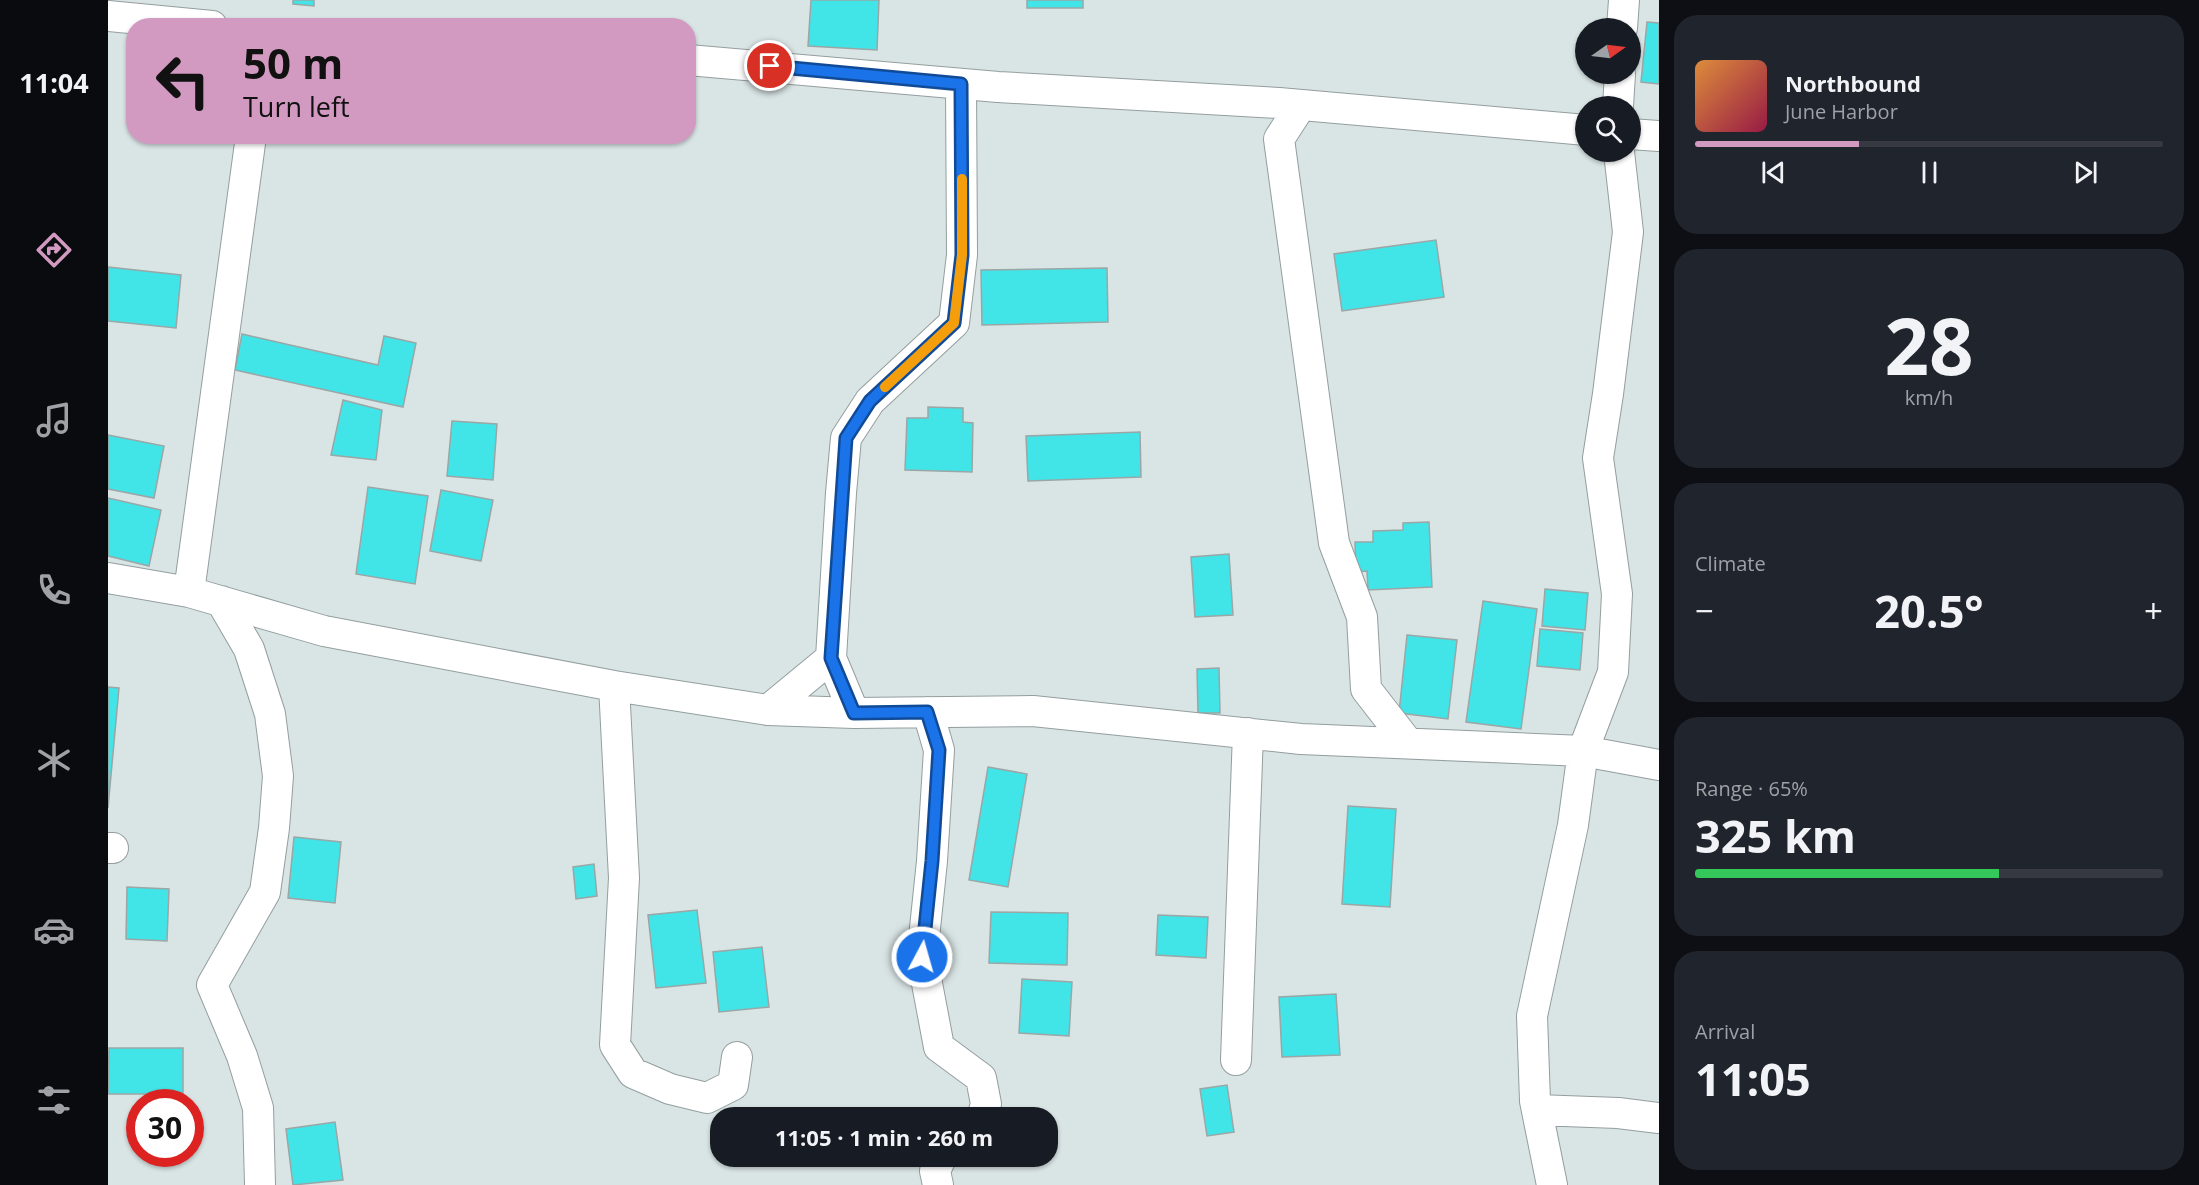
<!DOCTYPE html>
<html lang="en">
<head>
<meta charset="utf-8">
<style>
	:root { --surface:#171b24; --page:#20242c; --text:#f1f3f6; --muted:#9ea1a6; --line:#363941; --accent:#d29ac0 }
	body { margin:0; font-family:"Open Sans",sans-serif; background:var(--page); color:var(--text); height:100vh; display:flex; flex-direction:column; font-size:22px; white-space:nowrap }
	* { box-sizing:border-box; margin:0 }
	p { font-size:20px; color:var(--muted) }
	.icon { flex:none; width:33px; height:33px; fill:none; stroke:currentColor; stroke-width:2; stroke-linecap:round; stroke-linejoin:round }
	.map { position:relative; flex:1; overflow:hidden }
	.drawer { display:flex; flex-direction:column; gap:15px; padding:15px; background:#0d0f14; width:540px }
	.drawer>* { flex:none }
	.banner { position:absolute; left:18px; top:18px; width:570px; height:126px; border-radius:24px; box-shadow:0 2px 4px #0004; background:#d29ac0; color:#111; overflow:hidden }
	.needle { width:39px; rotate:76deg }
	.fabs { position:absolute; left:1467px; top:18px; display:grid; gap:12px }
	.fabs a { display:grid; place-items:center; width:66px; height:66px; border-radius:50%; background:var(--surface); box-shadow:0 2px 4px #0004; font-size:30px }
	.speed { position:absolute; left:18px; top:1089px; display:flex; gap:12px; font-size:30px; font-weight:700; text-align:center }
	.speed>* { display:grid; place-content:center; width:78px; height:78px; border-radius:50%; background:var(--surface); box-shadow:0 2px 4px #0004; line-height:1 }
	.speed .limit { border:9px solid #d22; background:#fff; color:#111 }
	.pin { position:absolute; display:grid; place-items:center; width:51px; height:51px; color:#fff; margin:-26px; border:3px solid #fff; border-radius:50%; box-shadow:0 2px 6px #0007 }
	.me { position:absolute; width:66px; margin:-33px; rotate:6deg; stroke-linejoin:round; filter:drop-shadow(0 0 4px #0008) }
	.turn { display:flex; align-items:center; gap:21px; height:126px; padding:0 18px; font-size:27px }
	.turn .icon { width:78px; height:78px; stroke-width:2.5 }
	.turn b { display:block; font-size:42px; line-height:51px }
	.big { font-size:45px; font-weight:700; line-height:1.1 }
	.drawer .tile { flex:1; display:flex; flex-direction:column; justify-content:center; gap:9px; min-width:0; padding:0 21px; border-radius:24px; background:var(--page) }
	.drawer .dial { align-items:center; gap:0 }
	.dial b { font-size:78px; line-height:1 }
	.song { display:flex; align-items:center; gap:18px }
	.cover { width:72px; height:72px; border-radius:9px; background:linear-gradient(135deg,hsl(30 70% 55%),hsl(340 70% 35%)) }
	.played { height:6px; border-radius:3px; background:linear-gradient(90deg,var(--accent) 35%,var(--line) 35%) }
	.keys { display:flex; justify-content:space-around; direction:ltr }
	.heat { display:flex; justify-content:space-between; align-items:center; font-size:33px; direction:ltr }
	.charge { height:9px; border-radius:4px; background:linear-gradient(90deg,#34c759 65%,var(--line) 0) }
	.trip { position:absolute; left:602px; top:1107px; width:348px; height:60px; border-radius:24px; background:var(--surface); box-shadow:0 2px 4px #0004; font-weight:700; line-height:60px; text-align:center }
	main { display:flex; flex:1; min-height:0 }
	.tab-bar { display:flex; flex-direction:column; width:108px; justify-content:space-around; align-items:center; background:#090b0e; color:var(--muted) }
	.tab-bar .icon { width:42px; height:42px }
	.tab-bar .active { color:var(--accent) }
	.tab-bar b { font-size:27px; color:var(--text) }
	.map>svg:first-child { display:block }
</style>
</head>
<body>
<main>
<nav class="tab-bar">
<b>11:04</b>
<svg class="icon active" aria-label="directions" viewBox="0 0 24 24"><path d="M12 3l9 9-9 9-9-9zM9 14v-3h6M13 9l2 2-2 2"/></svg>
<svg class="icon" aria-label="music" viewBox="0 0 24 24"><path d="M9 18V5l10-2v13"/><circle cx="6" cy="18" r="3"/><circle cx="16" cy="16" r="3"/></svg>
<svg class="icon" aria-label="phone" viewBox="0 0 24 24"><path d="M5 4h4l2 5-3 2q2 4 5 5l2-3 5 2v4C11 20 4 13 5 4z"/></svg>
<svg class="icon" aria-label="climate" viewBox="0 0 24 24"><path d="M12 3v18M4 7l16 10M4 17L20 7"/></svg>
<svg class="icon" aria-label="car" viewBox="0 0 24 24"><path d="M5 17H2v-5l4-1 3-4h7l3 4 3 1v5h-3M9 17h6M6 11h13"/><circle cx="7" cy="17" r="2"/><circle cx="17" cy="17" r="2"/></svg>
<svg class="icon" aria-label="filters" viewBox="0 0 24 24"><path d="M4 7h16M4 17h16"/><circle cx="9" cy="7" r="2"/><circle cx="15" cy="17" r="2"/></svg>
</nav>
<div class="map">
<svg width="1551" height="1185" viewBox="0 0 1551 1185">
	<rect width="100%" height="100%" fill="#d9e4e4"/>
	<!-- building -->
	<path fill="#41e4e7" stroke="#9ba6a6" stroke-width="1.5" d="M185 0H206V6L185 4Z
		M703 0H771L769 50 700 46Z
		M919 0H975V8H919Z
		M1539 22 1551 23V84L1533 82Z
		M1328 240 1336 297 1234 311 1226 254Z
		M0 267 73 275 68 328 0 321Z
		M999 268 1000 322 874 325 873 270Z
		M134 334 270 365 276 336 308 343 295 407 127 370Z
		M235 400 274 410 268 460 223 455Z
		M820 407 855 408V422L865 423 864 472 797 470 799 418H820Z
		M344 421 389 424 385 480 339 476Z
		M1032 432 1033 477 920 481 918 436Z
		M0 435 56 446 46 498 0 489Z
		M260 487 320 496 307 584 248 574Z
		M333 490 385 500 373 561 322 551Z
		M0 498 53 510 41 566 0 556Z
		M1321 522 1324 587 1260 590 1259 571 1248 572 1247 542H1265V531L1295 530V523Z
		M1121 554 1125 615 1087 617 1083 557Z
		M1437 589 1480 593 1477 630 1434 626Z
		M1375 601 1429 609 1413 729 1358 722Z
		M1432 629 1475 633 1472 670 1429 666Z
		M1299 635 1349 640 1340 719 1291 713Z
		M1111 668 1112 713H1090L1089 669Z
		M0 687 11 688 0 808Z
		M880 767 919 774 900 887 861 880Z
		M1240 806 1288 809 1282 907 1234 904Z
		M186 837 233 842 227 903 180 898Z
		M486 864 489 896 468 899 465 867Z
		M19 887 61 889 59 941 18 939Z
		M589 910 598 983 548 988 540 915Z
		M883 912 960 913 959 965 881 963Z
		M1050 915 1100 917 1098 958 1048 955Z
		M654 947 661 1007 611 1012 605 952Z
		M914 979 964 982 961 1036 911 1033Z
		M1228 994 1232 1055 1174 1057 1171 997Z
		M1 1048H75V1094H0Z
		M1119 1085 1126 1132 1099 1136 1092 1089Z
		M227 1122 235 1180 185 1185 178 1129Z"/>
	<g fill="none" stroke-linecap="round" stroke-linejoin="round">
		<!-- minor casing -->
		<g stroke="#949e9e" stroke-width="32">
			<path id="minor" d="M0 16 104 26
				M1514 28 1516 0
				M580 60 890 87 1171 103 1478 130
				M1193 105 1171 139 1226 543 1254 617 1258 689 1300 743
				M1510 106 1512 74
				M1522 134 1551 136
				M0 578 81 592 216 631 506 686 660 710 746 713 925 711 1193 739 1475 751 1551 765
				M81 592 143 136
				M113 601 141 649 162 714 170 776 166 828 157 892 104 985 134 1056 150 1108 152 1185
				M506 686 516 878 507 1045 525 1073 562 1089 599 1098 625 1085 629 1057
				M660 710 723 658
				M820 712 831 750 824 861 814 957 831 1047 873 1078 878 1104 874 1118
				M746 713 723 658 733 493 738 438 762 401 846 323 854 255 853 84
				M0 848H5
				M1128 1060 1140 733
				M1429 1110 1510 1113 1551 1118
				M830 1185 827 1171 834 1156
				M1444 1185 1427 1101 1424 1016 1465 825 1475 751 1505 672 1509 594 1490 458 1500 394 1520 232 1511 152"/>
		</g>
		<!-- minor -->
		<use href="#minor" stroke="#fff" stroke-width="30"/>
	</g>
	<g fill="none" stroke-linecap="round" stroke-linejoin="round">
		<!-- route casing -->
		<g stroke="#114b97" stroke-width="15">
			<path id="route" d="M662 66 853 84 854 255 846 323 762 401 738 438 723 658 746 713 819 712 831 750 824 861 814 957"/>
		</g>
		<!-- route -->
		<use href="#route" stroke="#1a73e8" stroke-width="10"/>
		<!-- slow -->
		<path stroke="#f59e0b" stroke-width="10" d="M777 387 846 323 854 255V179"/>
	</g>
</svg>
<div class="fabs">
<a><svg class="needle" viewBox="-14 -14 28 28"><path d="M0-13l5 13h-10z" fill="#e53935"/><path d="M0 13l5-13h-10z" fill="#9ea1a6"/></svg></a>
<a><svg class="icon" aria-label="search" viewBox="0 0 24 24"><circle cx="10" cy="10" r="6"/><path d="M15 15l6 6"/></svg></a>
</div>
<div class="speed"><div class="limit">30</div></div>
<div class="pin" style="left:662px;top:66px;background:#d93025"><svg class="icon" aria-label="arrive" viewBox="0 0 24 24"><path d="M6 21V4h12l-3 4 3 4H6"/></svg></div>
<svg class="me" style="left:814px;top:957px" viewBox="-20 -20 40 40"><circle r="17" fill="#1a73e8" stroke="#fff" stroke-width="3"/><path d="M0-11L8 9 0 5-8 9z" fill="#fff"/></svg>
<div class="trip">11:05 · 1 min · 260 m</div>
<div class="banner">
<div class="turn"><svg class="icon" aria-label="left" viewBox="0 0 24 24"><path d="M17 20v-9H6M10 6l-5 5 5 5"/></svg><div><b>50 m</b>Turn left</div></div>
</div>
</div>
<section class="drawer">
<div class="tile">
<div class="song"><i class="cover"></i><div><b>Northbound</b><p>June Harbor</p></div></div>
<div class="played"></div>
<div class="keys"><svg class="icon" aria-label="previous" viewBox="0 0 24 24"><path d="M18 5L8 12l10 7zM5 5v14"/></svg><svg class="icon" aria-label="pause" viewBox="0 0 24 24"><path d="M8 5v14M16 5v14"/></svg><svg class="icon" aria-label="next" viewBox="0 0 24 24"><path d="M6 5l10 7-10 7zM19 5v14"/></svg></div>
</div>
<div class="tile dial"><b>28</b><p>km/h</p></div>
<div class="tile"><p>Climate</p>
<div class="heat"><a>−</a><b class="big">20.5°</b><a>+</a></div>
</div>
<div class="tile"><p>Range · 65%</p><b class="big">325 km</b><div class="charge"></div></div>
<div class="tile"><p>Arrival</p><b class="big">11:05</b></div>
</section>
</main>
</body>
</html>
